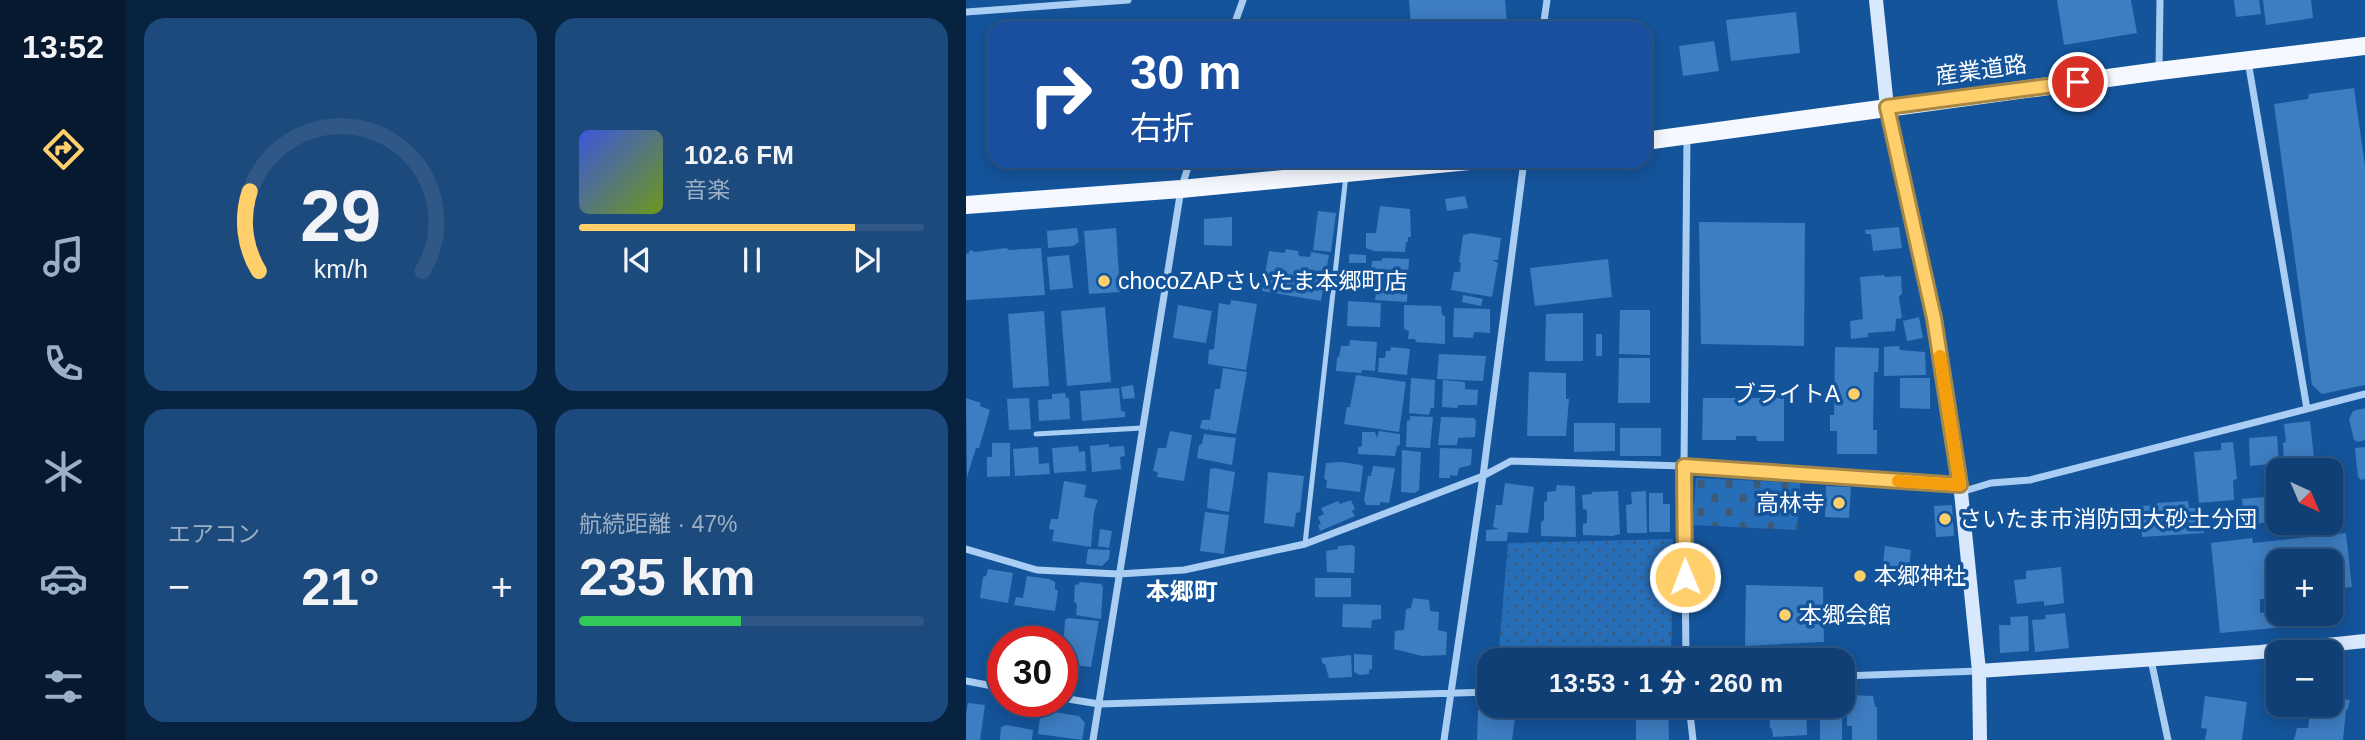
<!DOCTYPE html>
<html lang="ja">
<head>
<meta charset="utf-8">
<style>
	:root { --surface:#0f3f74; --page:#1d4a7c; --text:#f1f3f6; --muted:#9bafc5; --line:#2f5886; --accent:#ffcf6b }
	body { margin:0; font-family:Helvetica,"Noto Sans JP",sans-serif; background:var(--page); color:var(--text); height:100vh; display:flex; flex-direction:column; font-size:26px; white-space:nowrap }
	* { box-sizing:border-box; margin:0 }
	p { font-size:23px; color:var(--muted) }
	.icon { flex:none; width:38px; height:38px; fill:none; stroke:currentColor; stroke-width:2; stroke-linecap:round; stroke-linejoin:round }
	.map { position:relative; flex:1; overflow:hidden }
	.details { display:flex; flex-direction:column; gap:18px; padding:18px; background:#082340; width:840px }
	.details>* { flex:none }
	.hud { position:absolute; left:21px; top:21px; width:665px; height:147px; border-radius:21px; box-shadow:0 4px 18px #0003,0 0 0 2px var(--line); background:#1a4fa0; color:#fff; overflow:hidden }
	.needle { width:46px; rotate:136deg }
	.fabs { position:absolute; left:1300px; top:458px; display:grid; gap:14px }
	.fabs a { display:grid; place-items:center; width:77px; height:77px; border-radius:14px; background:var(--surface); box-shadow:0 4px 18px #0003,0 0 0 2px var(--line); font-size:35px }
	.speed { position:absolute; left:21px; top:626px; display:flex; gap:14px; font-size:35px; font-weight:700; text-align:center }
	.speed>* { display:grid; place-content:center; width:91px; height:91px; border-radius:50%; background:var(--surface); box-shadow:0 4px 18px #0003,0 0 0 2px var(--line); line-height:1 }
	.speed .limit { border:10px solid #d22; background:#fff; color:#111 }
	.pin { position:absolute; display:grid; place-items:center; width:60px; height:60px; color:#fff; margin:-30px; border:4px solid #fff; border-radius:50%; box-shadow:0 2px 7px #0007 }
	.me { position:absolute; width:77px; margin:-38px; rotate:359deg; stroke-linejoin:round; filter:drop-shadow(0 0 5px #0008) }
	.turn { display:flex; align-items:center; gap:24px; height:147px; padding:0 28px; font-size:32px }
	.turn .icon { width:91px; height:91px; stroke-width:2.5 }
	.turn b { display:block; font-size:49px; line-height:60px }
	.big { font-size:52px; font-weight:800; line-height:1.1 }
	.details .tile { flex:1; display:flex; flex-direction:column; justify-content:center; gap:10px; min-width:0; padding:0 24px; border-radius:21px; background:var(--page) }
	.details .dial { align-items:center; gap:0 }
	.dial svg { height:182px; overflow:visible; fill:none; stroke:var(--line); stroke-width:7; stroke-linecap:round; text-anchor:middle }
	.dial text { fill:var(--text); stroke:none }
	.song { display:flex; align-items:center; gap:21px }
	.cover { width:84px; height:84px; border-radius:10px; background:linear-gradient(135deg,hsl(230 70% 55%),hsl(80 70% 35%)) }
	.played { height:7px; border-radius:4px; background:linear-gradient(90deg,var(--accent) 80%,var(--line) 80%) }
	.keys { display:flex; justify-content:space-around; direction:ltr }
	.heat { display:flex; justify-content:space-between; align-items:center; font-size:38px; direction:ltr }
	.charge { height:10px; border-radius:5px; background:linear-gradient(90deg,#34c759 47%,var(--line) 0) }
	.details .tiles { flex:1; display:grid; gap:18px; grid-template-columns:repeat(2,1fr) }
	.trip { position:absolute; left:511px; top:648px; width:378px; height:70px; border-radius:21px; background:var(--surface); box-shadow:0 4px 18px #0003,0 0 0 2px var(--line); font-weight:800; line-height:70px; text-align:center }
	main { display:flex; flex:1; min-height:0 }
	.dock { display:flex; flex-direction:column; width:126px; justify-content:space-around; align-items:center; background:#06192e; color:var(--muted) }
	.dock .icon { width:49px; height:49px }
	.dock .current { color:var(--accent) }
	.dock b { font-size:32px; color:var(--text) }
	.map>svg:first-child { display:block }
</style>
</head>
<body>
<main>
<nav class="dock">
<b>13:52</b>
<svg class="icon current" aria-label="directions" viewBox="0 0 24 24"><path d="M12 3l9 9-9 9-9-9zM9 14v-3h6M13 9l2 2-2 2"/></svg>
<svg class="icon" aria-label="music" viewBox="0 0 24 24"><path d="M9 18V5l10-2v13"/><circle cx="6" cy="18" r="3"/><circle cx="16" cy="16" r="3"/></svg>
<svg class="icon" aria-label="phone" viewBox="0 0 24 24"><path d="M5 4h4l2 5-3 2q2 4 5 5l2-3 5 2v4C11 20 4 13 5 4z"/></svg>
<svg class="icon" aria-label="climate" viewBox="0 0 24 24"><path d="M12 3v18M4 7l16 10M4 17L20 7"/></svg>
<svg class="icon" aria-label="car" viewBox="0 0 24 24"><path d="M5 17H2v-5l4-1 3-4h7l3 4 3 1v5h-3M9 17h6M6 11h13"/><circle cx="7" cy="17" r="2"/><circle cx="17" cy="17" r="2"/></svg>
<svg class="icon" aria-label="filters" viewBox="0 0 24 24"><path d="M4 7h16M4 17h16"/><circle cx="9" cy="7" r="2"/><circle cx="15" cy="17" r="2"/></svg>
</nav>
<section class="details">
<div class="tiles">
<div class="tile dial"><svg viewBox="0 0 100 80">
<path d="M14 69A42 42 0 1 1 86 69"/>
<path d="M14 69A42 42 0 0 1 10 34" stroke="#ffcf6b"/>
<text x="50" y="56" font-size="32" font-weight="700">29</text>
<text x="50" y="72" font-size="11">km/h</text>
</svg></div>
<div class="tile">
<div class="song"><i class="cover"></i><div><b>102.6 FM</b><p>音楽</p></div></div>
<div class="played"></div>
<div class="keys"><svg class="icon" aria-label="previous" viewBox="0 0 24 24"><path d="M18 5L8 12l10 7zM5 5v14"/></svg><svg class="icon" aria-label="pause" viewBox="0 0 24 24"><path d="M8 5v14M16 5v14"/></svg><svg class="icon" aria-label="next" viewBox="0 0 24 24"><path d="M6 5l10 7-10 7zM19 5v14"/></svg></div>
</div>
<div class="tile"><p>エアコン</p>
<div class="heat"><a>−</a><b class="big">21°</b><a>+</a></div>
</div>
<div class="tile"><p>航続距離 · 47%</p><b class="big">235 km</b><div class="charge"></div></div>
</div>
</section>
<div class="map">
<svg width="1399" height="740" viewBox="0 0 1399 740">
	<defs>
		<pattern id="cemetery-stones" width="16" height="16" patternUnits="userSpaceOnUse" patternTransform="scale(1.75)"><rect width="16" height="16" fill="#276eb9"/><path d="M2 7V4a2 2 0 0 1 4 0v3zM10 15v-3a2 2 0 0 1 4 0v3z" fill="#3d5a78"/></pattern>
		<pattern id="park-dots" width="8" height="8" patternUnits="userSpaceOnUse" patternTransform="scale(1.75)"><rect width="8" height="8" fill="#276eb9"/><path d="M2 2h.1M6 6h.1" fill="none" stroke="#3d5a78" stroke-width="1.8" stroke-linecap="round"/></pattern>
	</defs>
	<rect width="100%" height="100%" fill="#14549b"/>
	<!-- cemetery -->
	<path fill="url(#cemetery-stones)" d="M730 478 834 483 831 530 727 525Z"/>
	<!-- park -->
	<path fill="url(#park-dots)" d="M707 539 705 660H532L542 543Z"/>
	<!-- building -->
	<path fill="#3d7dc1" d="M443 0H539L541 24 445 28Z
		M1091 0H1165L1171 33 1098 45Z
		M1268 0H1293L1295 14 1270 17Z
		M1297 0H1345L1347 18 1300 25Z
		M830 12 834 53 765 61 760 20Z
		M748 41 753 71 717 76 713 46Z
		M1388 88 1399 166V385L1356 394 1346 385 1308 104 1342 99 1343 94Z
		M499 196 502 208 481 211 479 199Z
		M414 206 444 209 445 237H442V242H440L439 252 408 251 400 248V233H410Z
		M352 211 370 213 365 252 347 250Z
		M266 217V246L238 245V219Z
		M733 222 839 223 838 346 735 344Z
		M933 227 936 248 907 251 905 234H900L899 230Z
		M111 228 113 242 107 246 82 248 81 231Z
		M150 228 154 292 123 294 118 231Z
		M505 233 535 238 532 260H526L532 263 526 297 485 290 488 272H494L495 263 493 262 497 235Z
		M41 248 42 250 75 248 79 295 0 300V254L3 253 4 250 9 252Z
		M320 249 332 251 333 256 344 257 345 252 363 255 355 301 296 291 303 251 319 253Z
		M383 254 400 255V263H383Z
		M103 255 107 288 84 290 81 257Z
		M417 258 443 259 441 302 409 300 412 282 404 281 406 261H415Z
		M642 259 646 297 569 306 564 268Z
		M918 275 919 277 935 276 936 294 933 296V298L936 318 930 319 929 331 902 333V337L885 339 884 321 897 319 894 277Z
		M497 295 517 299 515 306 496 302Z
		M265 300 291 304 280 370 242 364 243 350 248 349 253 303 264 305Z
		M382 301 415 303 414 327 381 326Z
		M212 305 246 311 240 343 207 338Z
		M438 305 475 306 476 315 479 316V344L450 342 449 339H442L443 331 438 329Z
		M139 307 145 382 101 386 95 311Z
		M488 308 524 309V333L508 332 507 338 487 337Z
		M654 310H684V355L653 354Z
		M78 311 83 386 47 388 42 314Z
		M617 313V361H579L580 314Z
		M953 317 957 338 941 341 937 321Z
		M630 334H636V356H630Z
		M384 340 411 342 409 371 396 370 395 373 370 371 371 358 373 357 375 346H383Z
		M933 346 934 350 959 352 960 375 918 376V347Z
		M425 347 444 349 441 375 412 372 413 358H419L420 351H424Z
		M869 347 913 348 912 372H908L907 430H911V454H871V431H864V415H868Z
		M473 354 520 356 517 381 471 379Z
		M653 358H684V403H652Z
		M257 368 281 372 270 434 243 430V427L242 430 234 428 236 420H244L249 389H254Z
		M563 372 600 373V399H603L600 436H561Z
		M390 375 440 382 433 432 378 424 381 407H384Z
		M445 378 469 380 468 408H465L463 415 443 413Z
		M934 378H964V409L934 408Z
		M477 380 499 382V389L512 390 511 405H492L491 408 476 407Z
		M167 385 169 398 157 399 155 387Z
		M153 388 155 411 159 412V417L116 421 114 391Z
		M99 393 100 398H103L104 419 73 421 72 400 86 399V394Z
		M0 398 15 403 14 406 24 410 13 448H10L1 477Z
		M63 398 65 429 43 430 41 399Z
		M737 398H818V441H791L790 436H770V440H736Z
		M1399 408V440L1392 442 1388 440 1383 419 1387 411Z
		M444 416 467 417 464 448 440 447 441 421 444 420Z
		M475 417 508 418 510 421 509 437 492 438 491 445H472Z
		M1344 421 1348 458 1318 462 1317 443 1320 442 1318 424Z
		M608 423H649V451L608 452Z
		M654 428H695V456H654Z
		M204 431 226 435 218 481 191 477 192 472 187 471 192 448H200Z
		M413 431 434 434V445L431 446 429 456 392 454V447L396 446V432H409L411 438Z
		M238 434 270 438 266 465 231 458 233 445 236 444Z
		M1311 436 1313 463 1284 466 1283 438Z
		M1267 442 1271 479 1267 480 1268 500 1233 503 1228 452 1255 450V443Z
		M26 443H44V476L21 477V457H26Z
		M143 444V447L158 446 159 456 154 457 155 469 126 472 124 446Z
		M112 446 113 452 119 451 120 471 88 473 86 448Z
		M72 447 73 464 83 463 84 474 49 476 47 449Z
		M1399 447V479L1395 480 1392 477 1389 448Z
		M474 448 506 449 505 465 493 468 491 476 484 475V478H473Z
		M436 450 455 452 453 490 449 493 435 492Z
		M376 462 395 465 397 467 394 492 360 488 361 480 358 479 360 463Z
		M407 466 429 468 423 503 414 502V505H400L398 500 402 476H405Z
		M248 468 269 472 263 512 241 508 244 469Z
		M302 472 338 476 334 512 330 513 328 527 298 523Z
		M98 481 120 485 118 497 132 500 128 512 125 547 86 541 88 530 83 529 85 519H92Z
		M539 483 568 487 562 533 542 532 541 541H520V530L533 529 527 527 530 505H536Z
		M591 485 609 486 610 537 575 536V522L578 520V502L581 501V492L590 491Z
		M860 486 885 487 883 518 859 517Z
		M652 491 654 534 646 536 617 535V524L621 523V510L617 509 616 495 626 494V492Z
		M680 491 681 533H661L660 505 666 504 665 492Z
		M683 493H697V504H704V532H683Z
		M1311 496 1312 521 1279 525 1276 499Z
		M385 500 389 509 386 511 389 516 354 531 352 525 355 524 352 517 358 514 355 508 372 501 374 504Z
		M1222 501 1223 508H1236L1238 533 1176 537 1175 506 1191 505V503Z
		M986 505 988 536 970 537 968 506Z
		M239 512 263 515 258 554 234 551Z
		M134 529 146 531 143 548 132 546Z
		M1380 533 1386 587 1374 588 1373 581 1365 582V562H1312L1311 599H1294V613L1312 611V614H1328L1329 626 1254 633 1245 543 1286 538 1287 543Z
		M386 545 389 547 388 573 361 572 360 551 372 549V546Z
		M919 546 945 550 941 582 915 579Z
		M122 549 144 550 143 559 136 566 120 564Z
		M1095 567 1098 603 1078 606V601L1051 604 1048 580 1060 579V571Z
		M22 569 47 573 42 603 14 598 17 577 20 576Z
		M61 576 83 579 89 582V589L92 591 89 611 48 605 50 597 57 598Z
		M349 578H385V597H349Z
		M114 582 135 584 137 587 135 619 110 615 111 604 108 602 109 584 112 585Z
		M780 585 857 587 858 642 779 646Z
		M447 598 463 600 464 611 473 612 472 630 481 632 480 655 456 656 428 649 429 631 438 630 440 609 445 608Z
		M377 604 415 605V619L406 620 405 628 376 627Z
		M1099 613 1103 648 1069 652 1066 620 1080 619 1079 615Z
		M1062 616 1063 651 1034 653 1033 625H1045L1044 617Z
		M102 618 133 621 125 667 96 664 99 620Z
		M388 654 406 655V669L403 670V674L394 675 388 672Z
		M385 655 386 677 363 678 359 664H357L355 658Z
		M1365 681 1375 682 1373 698 1365 697Z
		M883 695 907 696 909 707H911V740H886V726H881V712H876L877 700H882Z
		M1239 696 1281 702 1276 740H1239L1241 729 1235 728Z
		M1376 699 1384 700 1382 709 1380 710 1377 740H1328L1331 728H1342L1345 705H1365V700L1375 701Z
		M2 703 19 705 14 740H0V714Z
		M670 705H702L703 740H670Z
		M803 705H840L841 735 807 737 806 729 804 728Z
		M534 708 545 710 549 718 546 740H511L512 710 532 711Z
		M854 709H870V719H876V740H854Z
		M75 710 113 716 119 723 116 740 72 734Z
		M40 725 67 730 66 740H34L35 727Z"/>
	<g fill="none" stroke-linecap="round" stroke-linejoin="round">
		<!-- lane -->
		<path stroke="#a9cdf3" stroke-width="5" d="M70 434 176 428
			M339 544 380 175"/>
		<!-- street -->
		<path stroke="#a9cdf3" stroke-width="7" d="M0 12 162 0
			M267 28 277 0
			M577 28 581 0
			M1282 61 1341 409
			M1193 69 1194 0
			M995 492 1025 483 1064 480 1399 394
			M0 549 71 570 152 574 218 570 339 544 517 476 545 461 718 466 993 485
			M720 660 718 466 721 136
			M1185 660 1202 740
			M877 676 1013 671
			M0 681 37 688
			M96 698 133 704 523 692
			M723 705 727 740
			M127 740 215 189 224 161
			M478 740 517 476 558 161"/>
		<!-- secondary -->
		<path stroke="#d8e9fd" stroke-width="14" d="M910 0 921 107 968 318 995 492 1013 671 1014 740
			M1013 671 1294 652 1399 641"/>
		<!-- primary -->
		<path stroke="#f5f9ff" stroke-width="18" d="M679 141 1193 71 1399 46
			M0 205 215 189 503 161"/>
	</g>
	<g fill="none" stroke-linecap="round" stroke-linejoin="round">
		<!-- route casing -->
		<g stroke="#a68746" stroke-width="18">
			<path id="route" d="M719 577 718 466 994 485 968 318 921 107 1112 82"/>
		</g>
		<!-- route -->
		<use href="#route" stroke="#ffcf6b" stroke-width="12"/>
		<!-- slow -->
		<path stroke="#f59e0b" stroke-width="12" d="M932 481 994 485 974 356"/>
	</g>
	<!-- markers -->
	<g fill="#ffcf6b" stroke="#14549b" stroke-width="2.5">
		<circle cx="138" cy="281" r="7"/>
		<circle cx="888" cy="394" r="7"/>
		<circle cx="873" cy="503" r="7"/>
		<circle cx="979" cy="519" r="7"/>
		<circle cx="894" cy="576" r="7"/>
		<circle cx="819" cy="615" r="7"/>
	</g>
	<g text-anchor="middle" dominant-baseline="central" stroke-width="7" stroke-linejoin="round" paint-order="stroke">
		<!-- street labels -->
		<g font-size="23" fill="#fff" stroke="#14549b">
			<text transform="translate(1015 70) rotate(-8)">産業道路</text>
		</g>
		<!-- poi labels -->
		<g font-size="23" fill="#fff" stroke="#14549b" text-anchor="start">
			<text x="152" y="281">chocoZAPさいたま本郷町店</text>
			<text x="874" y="394" text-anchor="end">ブライトA</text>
			<text x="859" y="503" text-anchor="end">高林寺</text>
			<text x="993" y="519">さいたま市消防団大砂土分団</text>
			<text x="908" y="576">本郷神社</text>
			<text x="833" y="615">本郷会館</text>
		</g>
		<!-- neighbourhood labels -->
		<g font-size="24" font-weight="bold" fill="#fff" stroke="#14549b">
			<text x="216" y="591">本郷町</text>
		</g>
	</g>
</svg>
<div class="fabs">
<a><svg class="needle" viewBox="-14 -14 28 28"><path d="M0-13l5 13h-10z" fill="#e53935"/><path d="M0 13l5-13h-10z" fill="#9bafc5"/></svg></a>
<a>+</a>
<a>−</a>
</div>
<div class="speed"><div class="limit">30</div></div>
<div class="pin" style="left:1112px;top:82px;background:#d93025"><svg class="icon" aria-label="arrive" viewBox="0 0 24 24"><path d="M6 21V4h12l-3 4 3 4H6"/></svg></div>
<svg class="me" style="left:719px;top:577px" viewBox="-20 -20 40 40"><circle r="17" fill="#ffcf6b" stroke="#fff" stroke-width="3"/><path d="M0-11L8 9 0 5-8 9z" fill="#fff"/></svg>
<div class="trip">13:53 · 1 分 · 260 m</div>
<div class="hud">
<div class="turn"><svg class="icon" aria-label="right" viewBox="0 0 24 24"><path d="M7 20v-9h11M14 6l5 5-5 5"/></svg><div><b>30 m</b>右折</div></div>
</div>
</div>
</main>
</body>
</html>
